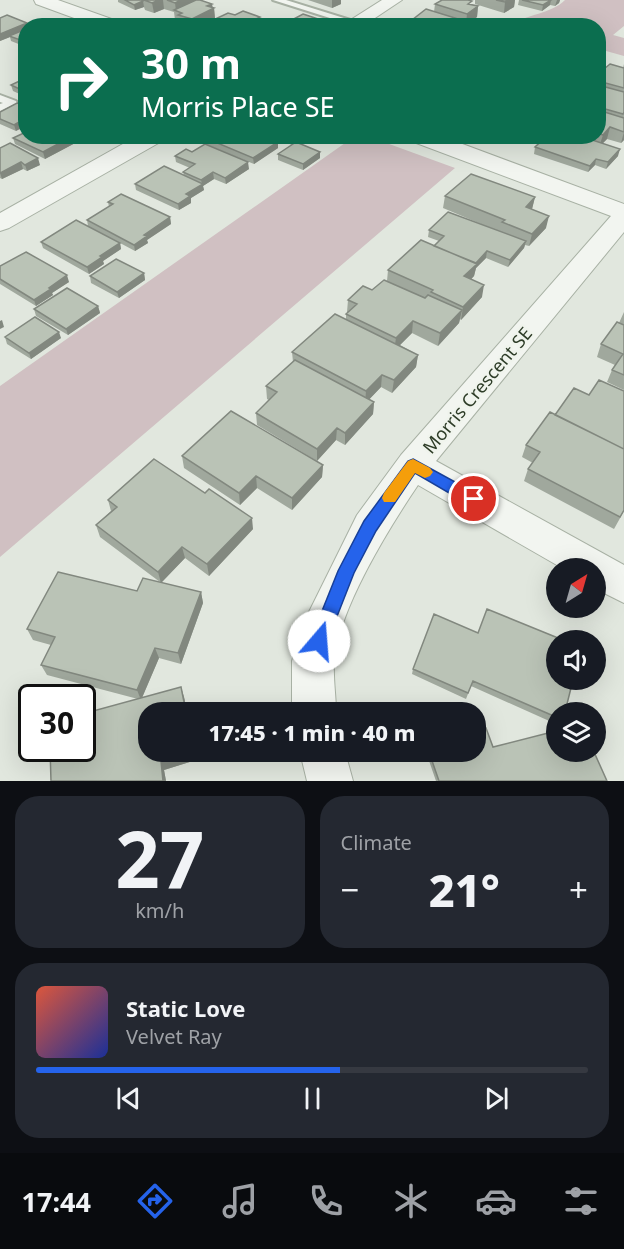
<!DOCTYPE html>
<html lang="en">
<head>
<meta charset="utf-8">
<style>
	:root { --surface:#171b24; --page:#242831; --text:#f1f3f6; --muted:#9ea1a6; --line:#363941; --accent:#2563eb }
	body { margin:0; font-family:"Noto Sans",sans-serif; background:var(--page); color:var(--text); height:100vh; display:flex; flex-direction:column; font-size:22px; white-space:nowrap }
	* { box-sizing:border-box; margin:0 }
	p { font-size:20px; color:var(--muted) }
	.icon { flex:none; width:33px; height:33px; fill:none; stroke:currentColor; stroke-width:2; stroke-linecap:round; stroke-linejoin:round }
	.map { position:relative; height:781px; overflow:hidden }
	.side { display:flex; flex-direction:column; gap:15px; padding:15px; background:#0d0f14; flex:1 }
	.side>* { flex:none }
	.hud { position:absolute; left:18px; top:18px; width:588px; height:126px; border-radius:24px; box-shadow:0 6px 24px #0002; background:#0b6e4f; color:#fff; overflow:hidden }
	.needle { width:39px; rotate:37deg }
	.fabs { position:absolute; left:546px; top:558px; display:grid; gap:12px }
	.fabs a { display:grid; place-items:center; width:60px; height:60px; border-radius:50%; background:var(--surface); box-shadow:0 6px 24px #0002; font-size:30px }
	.speed { position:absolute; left:18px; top:684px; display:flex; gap:12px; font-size:30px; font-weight:700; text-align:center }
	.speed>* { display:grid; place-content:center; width:78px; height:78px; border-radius:50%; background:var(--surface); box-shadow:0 6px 24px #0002; line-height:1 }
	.speed .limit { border:3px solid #111; border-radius:9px; background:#fff; color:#111 }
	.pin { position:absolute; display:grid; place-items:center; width:51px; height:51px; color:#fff; margin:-26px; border:3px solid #fff; border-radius:50%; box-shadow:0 2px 6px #0007 }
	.me { position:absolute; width:66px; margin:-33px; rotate:18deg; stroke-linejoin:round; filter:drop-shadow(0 0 4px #0008) }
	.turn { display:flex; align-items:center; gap:21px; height:126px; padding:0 24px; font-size:27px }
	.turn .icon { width:78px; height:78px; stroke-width:2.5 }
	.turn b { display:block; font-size:42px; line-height:51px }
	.big { font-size:45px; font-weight:800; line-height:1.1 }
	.side .widget { flex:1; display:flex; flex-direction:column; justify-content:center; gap:9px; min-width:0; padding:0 21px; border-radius:24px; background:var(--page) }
	.side .dial { align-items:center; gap:0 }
	.dial b { font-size:78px; line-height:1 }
	.song { display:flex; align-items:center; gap:18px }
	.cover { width:72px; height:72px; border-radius:9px; background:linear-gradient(135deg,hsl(10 70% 55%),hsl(230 70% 35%)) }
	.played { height:6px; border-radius:3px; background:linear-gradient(90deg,var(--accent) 55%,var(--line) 55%) }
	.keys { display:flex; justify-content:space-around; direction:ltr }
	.heat { display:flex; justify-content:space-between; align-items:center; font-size:33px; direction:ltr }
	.side .tiles { flex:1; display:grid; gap:15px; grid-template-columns:1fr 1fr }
	.widget:last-child { grid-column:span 2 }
	.trip { position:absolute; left:138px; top:702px; width:348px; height:60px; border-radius:24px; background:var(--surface); box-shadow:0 6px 24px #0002; font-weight:800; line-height:60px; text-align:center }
	.menu { display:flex; height:96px; justify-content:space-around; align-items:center; background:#090b0e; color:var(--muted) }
	.menu .icon { width:42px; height:42px }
	.menu .on { color:var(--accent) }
	.menu b { font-size:27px; color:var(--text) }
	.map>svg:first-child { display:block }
</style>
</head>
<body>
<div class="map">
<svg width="624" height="781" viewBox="0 0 624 781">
	<rect width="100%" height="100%" fill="#e1e7de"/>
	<!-- green -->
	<path fill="#d0c0c2" d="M565 0H624V26L613 35 624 38V56L599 49 598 26 510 25C527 14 551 14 565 0Z
		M355 136 370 137 455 168 0 557V386Z"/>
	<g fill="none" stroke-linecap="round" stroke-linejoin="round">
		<!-- lane casing -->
		<g stroke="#a8b1a4" stroke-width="4">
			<path id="lane" d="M273 0H286L360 23 352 25Z
				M0 95 16 101 17 103 0 111V104L3 103 0 102Z"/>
		</g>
		<!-- street casing -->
		<g stroke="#a8b1a4" stroke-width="2">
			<path id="street" d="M34 0H58L120 22 123 26H96L36 4Z
				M382 0H402L363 26H341Z
				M137 136H165L162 141 9 228 0 231V213Z
				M408 136H441L624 204V232L436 461 624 565V603L596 589V568H562L418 485C389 528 338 610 334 662 333 679 336 696 336 712H292V661L305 620 357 515 401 455 611 216 411 141Z
				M300 752H345L353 781H307Z"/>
		</g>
		<!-- lane -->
		<use href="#lane" fill="#f2f5f0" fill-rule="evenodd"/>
		<!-- street -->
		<use href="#street" fill="#f2f5f0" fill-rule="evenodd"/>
	</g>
	<!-- wall -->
	<path fill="#a0a89d" d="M118 0H200L214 8 215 19 201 26H181L180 25 179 22 175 20 174 12 164 9 154 13 145 10 144 7 135 10 118 2Z
		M308 0H341V4L332 8Z
		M475 0H515L514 7 504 13 475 4Z
		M519 0H560L559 3 555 6 550 5 542 11 518 5Z
		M435 4 472 5 478 6 477 17 468 23V26H392L411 24 412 20 434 12Z
		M235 15 260 26H210L209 22Z
		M0 18 26 26V47L11 41 10 37 0 41Z
		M290 21 321 25 290 26Z
		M26 49V60L21 58 20 52Z
		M624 64V140L621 143 607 139 602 144 618 156 606 169 595 165 588 172 534 154 535 147 558 142 563 136H598V74L623 68Z
		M26 78V97L13 91 11 85Z
		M26 106 16 131 0 124V112Z
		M271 136H309L299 143 320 152V158L303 170 278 160V154L292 145Z
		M203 137 278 148 254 164 203 143Z
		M13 138 79 141 45 159 15 144Z
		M0 148 40 165 27 171 23 169 2 179 0 178Z
		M192 152 249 169 226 184 214 179 203 186 204 190 191 198V203L179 210 136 190 135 184 184 175 183 172 190 168 176 162 175 156Z
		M445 196 535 197 532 209 546 228 529 246 525 245 524 248 508 267 486 258 476 268 474 276 471 279 482 297 461 320 460 319 459 323 438 346 412 333 400 345 418 355 416 367 392 393 381 387 369 399 374 402 373 414 345 445 336 440 317 461 257 425 256 413 269 400 267 399 266 386 293 362 292 352 346 319V314L348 313 347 312 348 300 372 290 387 281 388 270 434 246 439 241 428 237 429 230 500 232 443 208Z
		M108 202 170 217 171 224 147 240 148 243 135 251 120 243 121 249 103 261 104 264 89 274 43 248 41 242 88 226 87 220 109 207Z
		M0 266 69 282 52 293 53 295 36 306 0 284Z
		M144 273 145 280 119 298 91 283 90 276Z
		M98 306 100 313 68 335 36 316 34 309Z
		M624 312V390L607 382 612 370 615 365 597 357 601 344 619 323Z
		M5 337 61 338 31 359 7 344Z
		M624 391V511L614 529 524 481 528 469 533 463 522 457 526 445 555 415 589 395Z
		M182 456 323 465 322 477 292 510 257 488 240 505 184 468Z
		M108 500 253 529 209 576 185 558 161 583 201 592 203 603 181 664 159 658 142 698 184 697 196 760 164 770 166 781H51L138 699 47 675 41 665 51 645 33 640 27 629 160 582 100 537 96 525 111 511Z
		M434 614 556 712V724L471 686 466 699 412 674 413 669Z
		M493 747 607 781H436L426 752H476Z"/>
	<!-- shaded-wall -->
	<path fill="#82887f" d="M146 0H163L164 9 154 13 152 3Z
		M181 0H197L176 11 175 3Z
		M332 0H341V4L332 8Z
		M508 0H515L514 7 504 13 505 2Z
		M551 0 550 5 542 11 543 5Z
		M557 0H560L559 3 555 6Z
		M143 1 144 7 135 10 134 5Z
		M212 4 213 9 214 8 215 19 201 26H193L192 19 207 6Z
		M478 6 477 17 468 23V26H463L466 23 467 14Z
		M260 17V26H242Z
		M321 20 320 26H310Z
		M27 23 28 26H26V30L9 36 10 37 0 41V34Z
		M26 118V126L16 131 14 125Z
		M610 127 607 139 599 147 603 135Z
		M624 132V140L621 143Z
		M73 136H78L79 141 45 159 43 152Z
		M300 136H309L295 146V140Z
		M278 142V148L254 164 253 158Z
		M620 149 618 156 606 169 608 162Z
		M320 152V158L303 170V164Z
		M38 158 40 165 27 171 25 165Z
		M596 159 595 165 588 172 590 166Z
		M21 162 23 169 2 179 0 173Z
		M248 162 249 169 226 184 225 178Z
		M213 172 214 179 203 186 204 190 191 198V203L179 210 178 204 186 194 202 184 201 180Z
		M535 197 532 209 526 207Z
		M549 216 546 228 529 246 532 234Z
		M170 217 171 224 147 240 148 243 135 251 134 245 144 235Z
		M526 241 524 248 508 267 510 260Z
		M120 243 121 249 103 261 104 264 89 274 87 267 100 256Z
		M487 251 486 258 476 268 474 276 462 289 464 276Z
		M144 273 145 280 119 298 117 292Z
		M67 275 69 282 52 293 53 295 36 306 34 300 49 288Z
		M484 285 482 297 461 320 463 307Z
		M98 306 100 313 68 335 66 329Z
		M462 310 459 323 438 346 440 333Z
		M2 320 4 327 0 329V321Z
		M413 321 412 333 394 351 396 338Z
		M59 332 61 338 31 359 29 353Z
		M418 355 416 367 392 393 394 380Z
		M382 375 381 387 365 404 366 391Z
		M374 402 373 414 345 445V433Z
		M337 428 336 440 317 461V449Z
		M323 465 322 477 292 510V498Z
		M256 476 257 488 240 505 239 493Z
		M252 518 253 529 209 576 207 564Z
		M182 547 185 558 161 583 158 572Z
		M201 592 203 603 181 664 178 653Z
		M155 648 159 658 141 700 137 690Z
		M181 687 184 697 187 712H186Z
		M194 752 196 760 164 770 166 781H163L161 761Z"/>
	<!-- building -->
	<path fill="#bac3b6" stroke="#82887f" stroke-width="1.5" d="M125 0H143V1L134 5Z
		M144 0H159L152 3Z
		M167 0H181L175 3Z
		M196 0H200L212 4 207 6 214 8 192 19 178 15 182 13 174 10Z
		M442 0H468L472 1 468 4 478 6 467 14 435 4Z
		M496 0H509L505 2Z
		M522 0H551L543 5Z
		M426 9 468 22 463 26H430L412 20Z
		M243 11 260 17 242 26H220L209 22 228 13 235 15Z
		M303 14 321 20 310 26H303L290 21Z
		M7 15 27 23 0 34V18Z
		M271 20 288 26H261Z
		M400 20 417 26H392Z
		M40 23 45 26H34Z
		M26 29V42L9 36Z
		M26 49V54L20 52Z
		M610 64 624 68V88L598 81V74Z
		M26 78V92L11 85Z
		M598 85 624 92V112L623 114 598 107Z
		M17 103 26 106V118L14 125 0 119V112Z
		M598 110 624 118V132L610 127 603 135 598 133Z
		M26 132V136H73L43 152 13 138Z
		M204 136H264L278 142 253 158 203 137Z
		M286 136H300L295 140Z
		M563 136H580L620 149 608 162 596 159 590 166 535 147 546 137 558 142Z
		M296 142 320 152 303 164 278 154Z
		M10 143 38 158 25 165 21 162 0 173V148Z
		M205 144 248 162 225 178 213 172 201 180 183 172 195 164 175 156 186 149 192 152Z
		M164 166 203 184 186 194 190 196 178 204 135 184Z
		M471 174 535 197 526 207 549 216 532 234 502 222 505 220 445 196Z
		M121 194 170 217 144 235 147 236 134 245 87 220 113 204 108 202Z
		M448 212 526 241 510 260 487 251 476 263 434 246 444 236 429 230Z
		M76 220 120 243 100 256 102 257 87 267 41 242Z
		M421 240 477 264 464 276 484 285 463 307 431 292 433 290 388 270Z
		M26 252 67 275 49 288 51 289 34 300 0 279V266Z
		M116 259 144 273 117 292 90 276Z
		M384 280 425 298 428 295 462 310 440 333 413 321 396 338 346 314 357 304 348 300 363 286 372 290Z
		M67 288 98 306 66 329 34 309Z
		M335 314 418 355 394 380 382 375 366 391 292 352Z
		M35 317 59 332 29 353 5 337Z
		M617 322 624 325V375L612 370 623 354 601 344Z
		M295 360 374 402 345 433 337 428 317 449 256 413 277 392 266 386Z
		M599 380 624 391V449L555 415 574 388 589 395Z
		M231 411 323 465 292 498 256 476 239 493 182 456Z
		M550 412 624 449V510L620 517 528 469 540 452 526 445Z
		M154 459 205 493 209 489 252 518 207 564 182 547 158 572 96 525 117 507 108 500Z
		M58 572 137 591 143 578 201 592 178 653 155 648 137 690 41 665 55 637 27 629Z
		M487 609 563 640H556V680H573L565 712H556V717L473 681 468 693 413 669 434 614 478 633Z
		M181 687 186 712H148V752H193L161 761 163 781H51L50 748H82V714Z
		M486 728 493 747 556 731V752H594L607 781H439L429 752H476V731Z"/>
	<!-- route -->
	<path fill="#2563eb" stroke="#184099" stroke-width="1.5" d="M413 459 479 495 481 499 479 504H468L415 473 376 531 354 573 325 647 319 649 313 647 310 641 338 571 364 521 408 461Z"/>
	<!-- slow -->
	<path fill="#f59e0b" d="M413 459 430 468 433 472 430 476 425 478 415 473 395 502H384L382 498 384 493 408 461Z"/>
	<g text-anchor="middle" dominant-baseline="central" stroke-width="5" stroke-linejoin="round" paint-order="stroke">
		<!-- street labels -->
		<g font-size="18" fill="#2e3d28" stroke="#f0f4ed">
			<text transform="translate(477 390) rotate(-50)">Morris Crescent SE</text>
		</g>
	</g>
</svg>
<div class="fabs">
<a><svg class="needle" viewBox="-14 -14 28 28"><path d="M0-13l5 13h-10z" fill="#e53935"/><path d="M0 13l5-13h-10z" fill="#9ea1a6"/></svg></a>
<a><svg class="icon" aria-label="sound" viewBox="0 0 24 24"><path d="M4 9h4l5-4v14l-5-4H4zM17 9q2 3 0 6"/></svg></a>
<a><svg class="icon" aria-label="layers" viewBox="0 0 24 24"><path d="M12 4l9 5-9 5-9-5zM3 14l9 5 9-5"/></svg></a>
</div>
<div class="speed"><div class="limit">30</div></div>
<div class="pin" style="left:474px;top:499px;background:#d93025"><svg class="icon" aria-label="arrive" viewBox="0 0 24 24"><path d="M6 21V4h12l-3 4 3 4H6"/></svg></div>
<svg class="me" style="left:319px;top:641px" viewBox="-20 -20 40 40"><circle r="19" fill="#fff"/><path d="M0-13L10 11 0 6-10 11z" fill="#2563eb"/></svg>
<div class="trip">17:45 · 1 min · 40 m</div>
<div class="hud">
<div class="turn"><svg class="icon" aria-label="right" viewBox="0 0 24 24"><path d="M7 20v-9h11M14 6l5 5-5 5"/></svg><div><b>30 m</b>Morris Place SE</div></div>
</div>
</div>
<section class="side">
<div class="tiles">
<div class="widget dial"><b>27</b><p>km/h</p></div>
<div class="widget"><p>Climate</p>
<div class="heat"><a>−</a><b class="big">21°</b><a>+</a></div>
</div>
<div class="widget">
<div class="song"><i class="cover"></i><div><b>Static Love</b><p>Velvet Ray</p></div></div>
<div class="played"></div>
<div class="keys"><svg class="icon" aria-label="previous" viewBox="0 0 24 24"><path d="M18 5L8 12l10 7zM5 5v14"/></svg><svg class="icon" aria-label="pause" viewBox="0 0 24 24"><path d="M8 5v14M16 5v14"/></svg><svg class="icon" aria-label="next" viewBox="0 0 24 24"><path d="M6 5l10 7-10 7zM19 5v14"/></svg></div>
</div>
</div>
</section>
<nav class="menu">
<b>17:44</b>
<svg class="icon on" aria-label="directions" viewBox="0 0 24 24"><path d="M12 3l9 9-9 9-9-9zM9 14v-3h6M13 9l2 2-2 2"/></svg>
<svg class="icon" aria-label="music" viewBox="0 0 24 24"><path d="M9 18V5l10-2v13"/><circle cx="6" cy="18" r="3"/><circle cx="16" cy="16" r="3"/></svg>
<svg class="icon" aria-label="phone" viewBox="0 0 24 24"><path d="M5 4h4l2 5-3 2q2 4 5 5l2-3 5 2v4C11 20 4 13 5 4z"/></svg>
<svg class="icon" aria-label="climate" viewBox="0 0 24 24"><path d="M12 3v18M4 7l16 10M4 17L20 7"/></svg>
<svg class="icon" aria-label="car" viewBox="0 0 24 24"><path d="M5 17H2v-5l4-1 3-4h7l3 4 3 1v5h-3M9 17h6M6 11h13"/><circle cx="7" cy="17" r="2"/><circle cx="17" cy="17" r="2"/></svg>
<svg class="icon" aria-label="filters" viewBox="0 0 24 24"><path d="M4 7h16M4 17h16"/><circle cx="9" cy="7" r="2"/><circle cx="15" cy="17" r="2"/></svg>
</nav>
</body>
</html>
